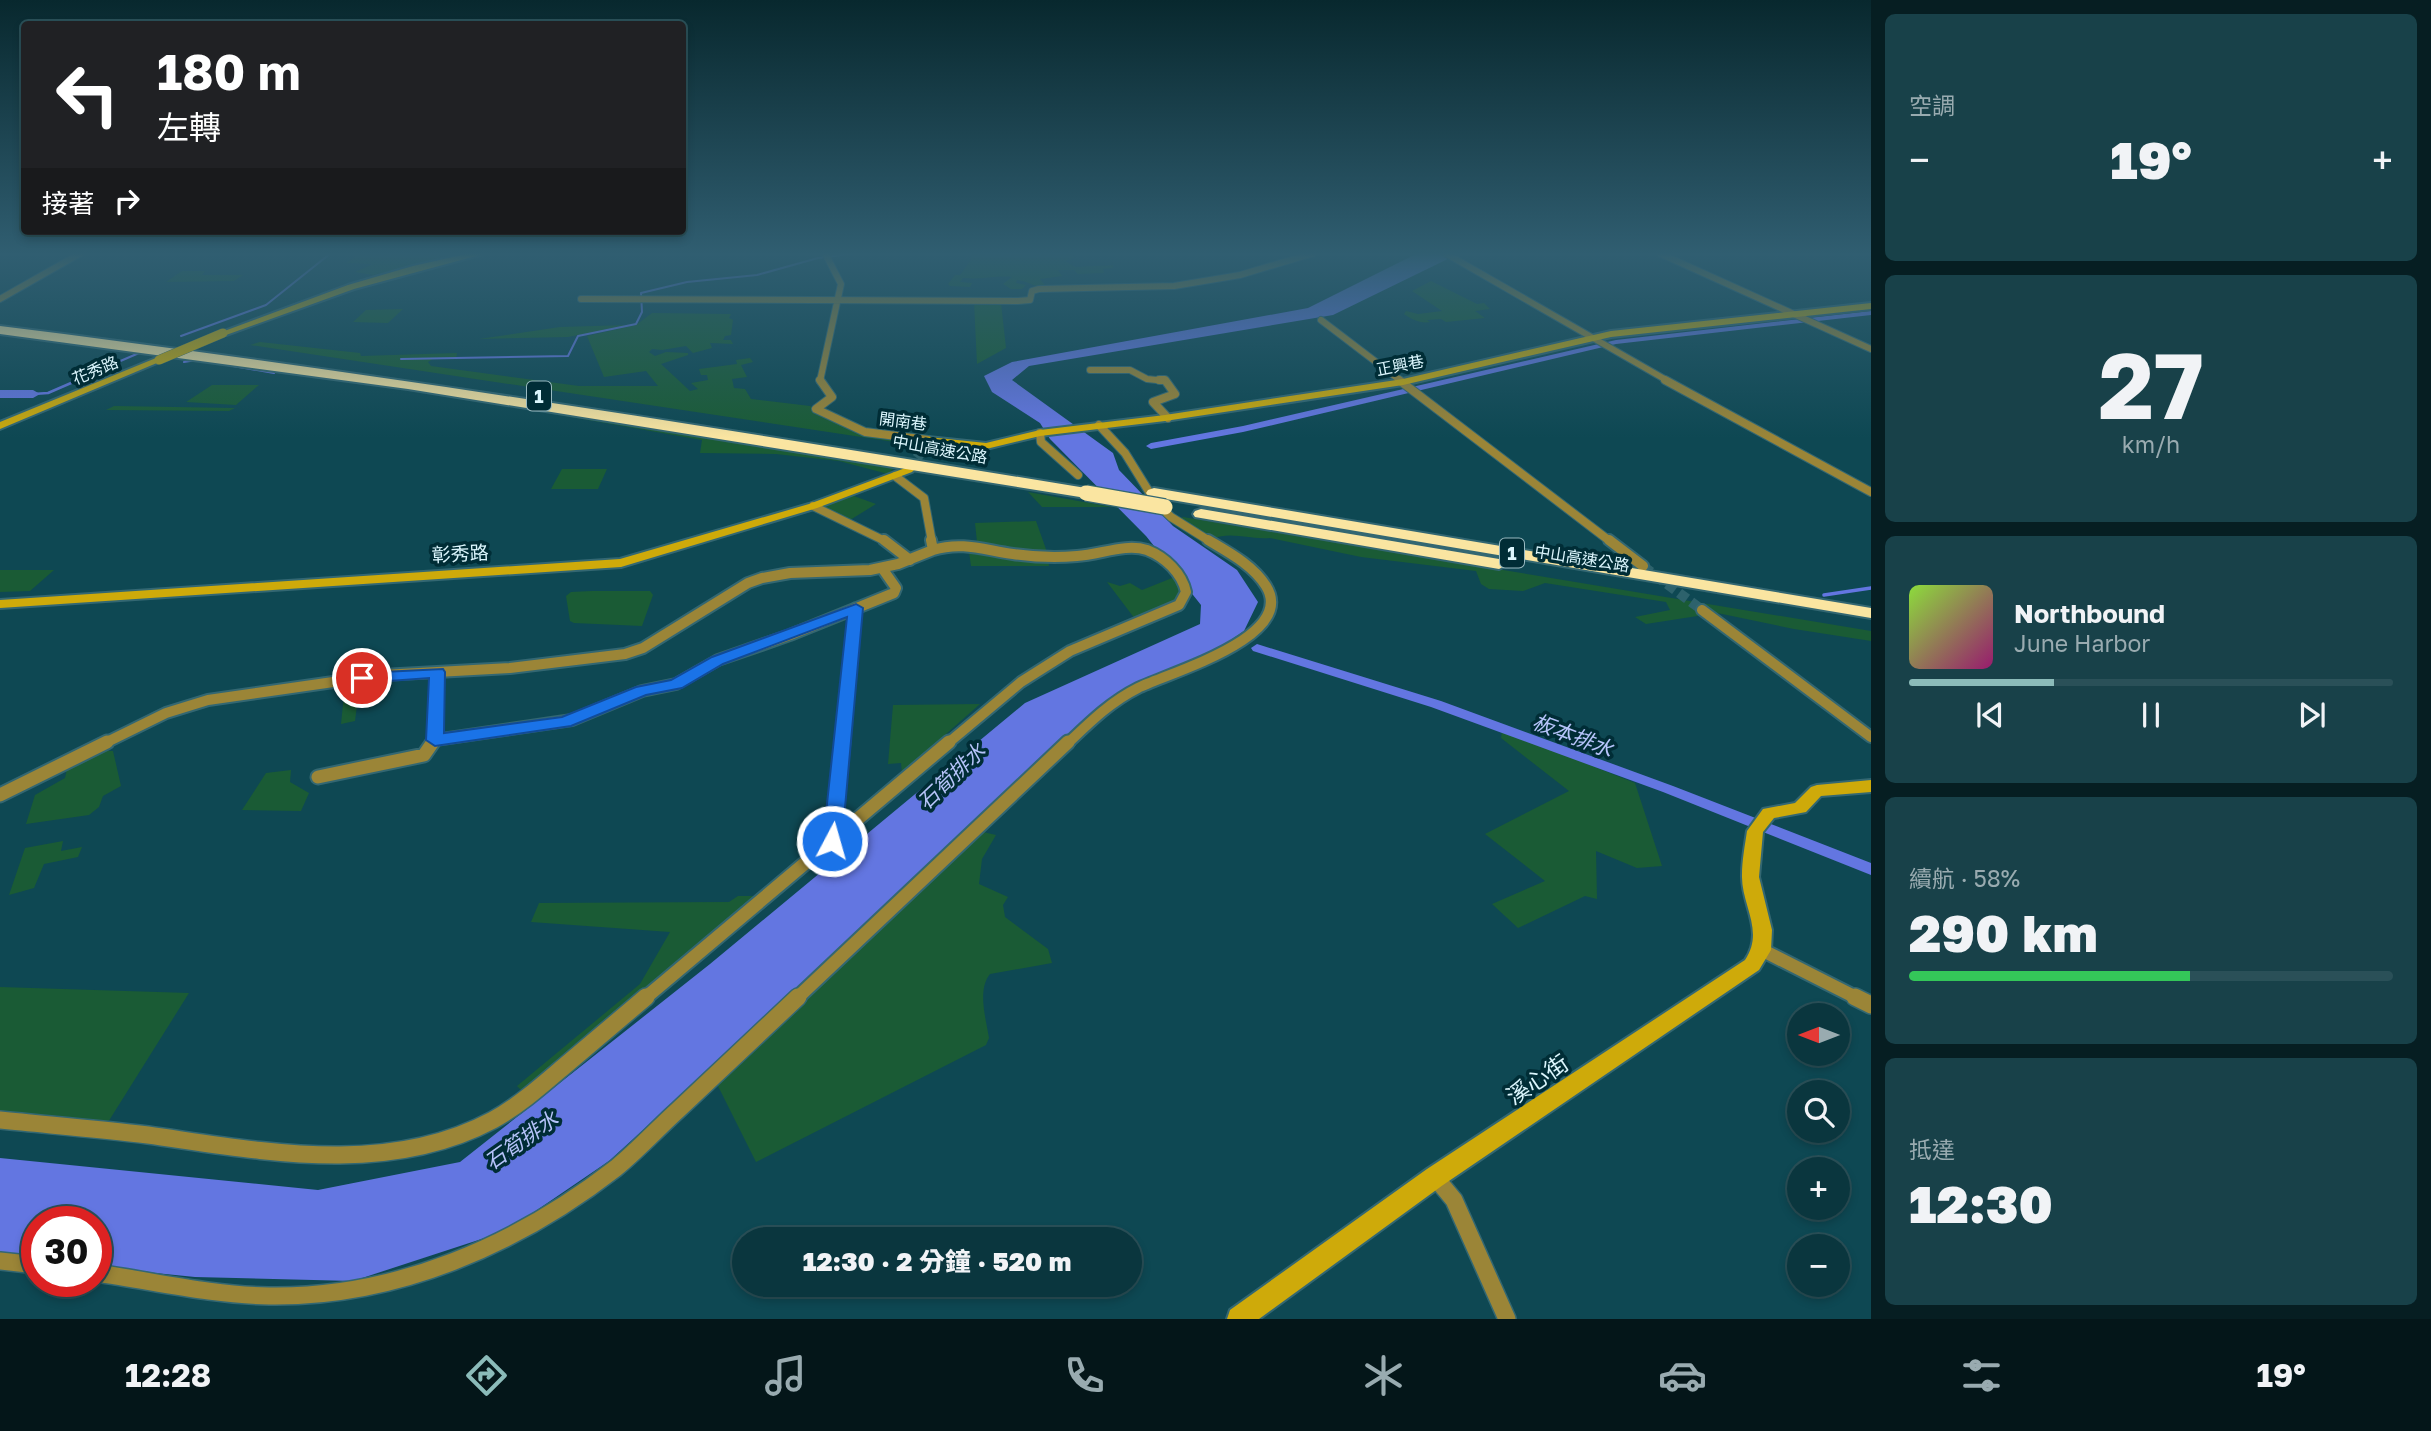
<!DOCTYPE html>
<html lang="zh-TW">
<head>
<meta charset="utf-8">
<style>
	:root { --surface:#0a363e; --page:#184149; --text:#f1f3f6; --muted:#99abb0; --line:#2a5058; --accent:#8bbbb9 }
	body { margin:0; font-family:"Golos Text","Noto Sans TC",sans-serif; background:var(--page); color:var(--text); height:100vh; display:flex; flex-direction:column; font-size:26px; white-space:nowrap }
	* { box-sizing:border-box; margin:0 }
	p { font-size:23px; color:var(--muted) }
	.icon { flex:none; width:38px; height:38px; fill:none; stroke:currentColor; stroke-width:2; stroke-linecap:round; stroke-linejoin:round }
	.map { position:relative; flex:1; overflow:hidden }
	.drawer { display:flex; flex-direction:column; gap:14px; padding:14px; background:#061e22; width:560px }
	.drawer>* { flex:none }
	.hud { position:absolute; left:21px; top:21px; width:665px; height:214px; border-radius:7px; box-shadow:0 4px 10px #0003,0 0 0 2px var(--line); background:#202124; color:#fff; overflow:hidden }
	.needle { width:46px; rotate:270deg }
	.fabs { position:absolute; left:1787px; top:1003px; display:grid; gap:14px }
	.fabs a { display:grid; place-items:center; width:63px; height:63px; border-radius:50%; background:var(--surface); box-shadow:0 4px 10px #0003,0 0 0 2px var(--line); font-size:35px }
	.speed { position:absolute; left:21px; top:1206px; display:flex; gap:14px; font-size:35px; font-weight:700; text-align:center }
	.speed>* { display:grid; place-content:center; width:91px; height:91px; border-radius:50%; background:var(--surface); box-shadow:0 4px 10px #0003,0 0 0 2px var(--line); line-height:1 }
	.speed .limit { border:10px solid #d22; background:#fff; color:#111 }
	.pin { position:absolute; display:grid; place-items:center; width:60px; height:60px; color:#fff; margin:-30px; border:4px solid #fff; border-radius:50%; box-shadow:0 2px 7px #0007 }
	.me { position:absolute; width:77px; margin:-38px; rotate:6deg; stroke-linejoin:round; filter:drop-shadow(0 0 5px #0008) }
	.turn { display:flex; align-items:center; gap:24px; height:147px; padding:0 21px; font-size:32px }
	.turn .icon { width:91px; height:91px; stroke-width:2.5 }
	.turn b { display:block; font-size:49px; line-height:60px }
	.then { display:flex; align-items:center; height:66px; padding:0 21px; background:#0003; gap:14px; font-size:26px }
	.big { font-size:52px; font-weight:800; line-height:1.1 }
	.drawer .card { flex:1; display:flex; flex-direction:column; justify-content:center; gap:10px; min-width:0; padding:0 24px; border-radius:10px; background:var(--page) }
	.drawer .dial { align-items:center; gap:0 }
	.dial b { font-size:91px; line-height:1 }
	.song { display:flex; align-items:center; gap:21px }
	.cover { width:84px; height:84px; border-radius:10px; background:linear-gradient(135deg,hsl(90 70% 55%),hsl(320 70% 35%)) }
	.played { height:7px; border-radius:4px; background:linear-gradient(90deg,var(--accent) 30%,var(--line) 30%) }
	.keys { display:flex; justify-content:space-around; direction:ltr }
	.heat { display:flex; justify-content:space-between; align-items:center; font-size:38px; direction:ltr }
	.charge { height:10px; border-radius:5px; background:linear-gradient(90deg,#34c759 58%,var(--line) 0) }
	.trip { position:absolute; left:732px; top:1227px; width:410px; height:70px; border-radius:35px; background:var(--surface); box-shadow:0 4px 10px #0003,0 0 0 2px var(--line); font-weight:800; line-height:70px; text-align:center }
	.dock { display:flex; height:112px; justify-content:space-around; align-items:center; background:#041619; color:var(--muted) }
	.dock .icon { width:49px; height:49px }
	.dock .on { color:var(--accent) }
	.dock b { font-size:32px; color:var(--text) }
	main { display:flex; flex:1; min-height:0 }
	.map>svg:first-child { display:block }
</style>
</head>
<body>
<main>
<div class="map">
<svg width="1871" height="1319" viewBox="0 0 1871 1319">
	<rect width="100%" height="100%" fill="#0e4853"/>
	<!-- green -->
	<path fill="#1a5b35" d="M361 253C381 253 431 248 446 259L373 275 355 272 373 264 346 263Z
		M970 253H1069L1075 257 1065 261 1075 267 1113 265V268L1103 269 1104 273 1078 274 1074 270H1058L1062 276 1040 279 1047 288C1035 288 1029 281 1017 280L1016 283 1026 285 1022 289H1011L1003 284 1012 277C997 275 981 280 963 278L960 282 972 283 970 287 950 286 948 284 955 275H960L971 260Z
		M182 271H205L202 275H243L234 281 166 282Z
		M1431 281 1477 304 1484 303 1490 309 1475 311 1485 318 1446 322 1441 319 1427 320 1430 322C1422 324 1410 319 1404 314L1406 311 1418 314 1442 311 1412 291Z
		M974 302 1001 303 1006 348 977 364Z
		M403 309 388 323 353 322 366 310Z
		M652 313 731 314 729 318 733 320 731 335 725 336 723 340H731L733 344 710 343 712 348 693 353 686 346 662 350 652 349 649 352 655 356 666 352 688 353V355L661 364 690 391 698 389 691 383 708 380 707 375H701L699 369 737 364 736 360 750 358 753 362 741 365 747 377 732 379 734 388 745 389 751 399 810 406 866 432 916 440 921 446 250 345 260 342 360 353 361 356 457 353 456 359H433L428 362 431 366 579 386H658L646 371 604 377 587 336 636 325Z
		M628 325 568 337 479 339 560 327Z
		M212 385H259L236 405 186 402Z
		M114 406 235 408 229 411 106 410Z
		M553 410 894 468 888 474 839 461 776 454 700 453 702 440 554 414Z
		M562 469H607L598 489H551Z
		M1028 492 1112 507H1042Z
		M851 495 876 504 850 520 822 507Z
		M1183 517 1871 631V641L1794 629 1703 610 1704 615 1646 624 1635 617 1670 610 1666 602 1545 583 1523 591 1489 589 1481 584 1476 571 1361 557 1270 538C1249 540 1232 531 1212 539L1179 519Z
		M1036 521 1047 552 1002 551 977 542 975 523Z
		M968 545 1048 558 1049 566H971Z
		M0 570H54L30 591 0 592Z
		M1177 576 1182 589 1176 603 1135 619 1107 582 1120 586 1130 583 1142 590Z
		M592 591H650L653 595 642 626 574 623 570 621 566 596 571 592Z
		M360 682 355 721 341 724 345 684Z
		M980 704 902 773 901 763 888 764 893 705Z
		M1502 730 1635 783 1662 866 1637 868 1596 851 1597 899 1585 896 1518 928 1492 904 1545 881 1485 834 1569 791 1501 738Z
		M105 751H113L121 786 103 796 99 807 89 815 26 824 35 795 65 778 67 769Z
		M291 770 290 782 309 793 301 811 242 810 266 773Z
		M979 831 996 835 982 859 979 884 1008 897 1003 905 1005 917 1048 949 1052 963 990 974C977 990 986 1019 989 1038L986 1045 756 1162 716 1082Z
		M63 841 61 851 82 847 78 857 44 864 34 888 9 895 25 848Z
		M738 896H758L522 1091 517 1086 640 984 670 932 531 922 539 903 729 902Z
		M0 987 189 993 105 1127 0 1117Z"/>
	<!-- water -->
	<path fill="#6376e1" d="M1418 253H1460L1333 315 1029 366 1012 380 1113 453 1119 470 1173 526 1237 570 1258 602 1244 631 1225 644 1118 696 609 1161 506 1231 353 1281 195 1277 96 1267V1222H37V1261L0 1257V1158L318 1190 460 1162 710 964 1025 703 1200 624 1201 605 1146 536 1050 439 1040 423 992 392 984 376 1012 362 1308 308Z"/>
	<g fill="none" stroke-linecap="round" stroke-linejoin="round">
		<!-- stream-far2 -->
		<path stroke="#6376e1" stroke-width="2" d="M181 336 266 305 331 253
			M401 359 568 356 578 336 636 324 642 312 641 293 687 282 757 275 818 258 857 253
			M184 362 196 360
			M210 362 274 373
			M74 381 139 353"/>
		<!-- stream-far1 -->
		<path stroke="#6376e1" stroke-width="2.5" d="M33 394 48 393 78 380"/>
		<!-- stream -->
		<path stroke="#6376e1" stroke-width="3.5" d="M1824 595 1871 588"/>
		<!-- canal -->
		<path fill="#6376e1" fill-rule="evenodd" d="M1871 311V315L1616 344 1243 432 1151 449 1146 446 1151 443 1243 426 1616 340Z
			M1257 644 1441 701 1673 786 1871 863V875L1663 792 1431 707 1253 651 1251 648Z"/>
		<!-- river -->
		<path fill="#6376e1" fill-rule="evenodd" d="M0 390H33L40 394 33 398H0Z"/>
		<!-- street-tunnel -->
		<path stroke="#2d626c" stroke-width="10" stroke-dasharray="10 5" stroke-linecap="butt" d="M1643 566 1702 610"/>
		<!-- secondary-tunnel -->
		<path stroke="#2d626c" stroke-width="10" stroke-dasharray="10 5" stroke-linecap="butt" d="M908 470 925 447"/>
		<!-- street-far4 casing -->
		<g stroke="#336772" stroke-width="8">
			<path id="street-far4" d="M1445 253 1668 381
				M1659 253 1871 349
				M0 299 81 253
				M581 299 1018 301 1030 300 1032 291 1039 289 1174 286 1240 275 1314 253
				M1321 320 1401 381
				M1090 370H1130L1147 379 1166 381
				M820 381 841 284 825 253"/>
		</g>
		<!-- street-far3 casing -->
		<g stroke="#336772" stroke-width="10">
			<path id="street-far3" d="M820 380 832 397 816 409 865 432 928 440
				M1159 380H1165L1175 394 1153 402 1168 418
				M1399 380 1611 542
				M1665 380 1871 492
				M1099 425 1125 453 1156 503 1171 517 1211 542
				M1040 433 1041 442 1078 475
				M895 476 924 498 932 542
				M813 506 887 542"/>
		</g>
		<!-- street-far2 casing -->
		<g stroke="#336772" stroke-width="14">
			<path id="street-far2" d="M884 540 910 560
				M1609 540 1643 566
				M933 550C962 541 984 550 1013 554 1034 557 1056 558 1077 556 1100 555 1125 543 1147 550 1165 557 1182 573 1186 592L1179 605 1070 651 1021 682 947 744
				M1702 610 1871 737
				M435 740 437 672
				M103 744 166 713 208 700 382 675 510 668 625 654 643 648 748 583 762 578 790 573 870 570 898 564 933 550 931 540
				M432 744 435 740 572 720 642 691 676 684 718 660 790 635 894 593 896 588 882 568
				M843 744 856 608
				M1067 744C1089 723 1110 702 1138 688 1168 673 1298 637 1266 586 1253 565 1228 552 1208 540"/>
		</g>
		<!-- street-far1 casing -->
		<g stroke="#336772" stroke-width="17">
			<path id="street-far1" d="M318 777 424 755 433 742
				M0 795 107 742
				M833 841 843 742
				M1762 950 1859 999
				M644 999 949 742
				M796 999 1068 742"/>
		</g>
		<!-- street casing -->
		<g stroke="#336772" stroke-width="20">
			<path id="street" d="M1855 997 1871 1005
				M0 1120C49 1125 99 1129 148 1135 262 1151 386 1177 493 1120 517 1107 540 1087 561 1069 589 1045 618 1021 646 997
				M1435 1177 1454 1200 1507 1319
				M0 1261 37 1265
				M96 1273C153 1281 211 1295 269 1296 396 1298 517 1245 616 1168 638 1150 657 1129 678 1110 718 1072 758 1035 798 997"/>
		</g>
		<!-- secondary casing -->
		<g stroke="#336772" stroke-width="4">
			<path id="secondary" d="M471 253H487L354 289 226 335 219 333 348 285 413 266Z
				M1871 303V309L1611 337 1403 385 1165 421 1040 436 986 449 932 444 929 449 925 450 920 447 924 438 928 437 986 443 1040 430 1165 415 1403 379 1611 331Z
				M156 358 164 360 0 429V422Z
				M908 467 914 470 912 472 817 508 621 567 0 608V600L620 559 809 504Z
				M1871 780V792L1821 796 1806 812 1774 818 1763 832 1759 877 1772 930 1771 950 1759 970 1443 1185 1259 1319H1227L1230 1310 1427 1169 1745 960C1765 931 1741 905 1742 875 1742 860 1745 845 1747 831L1763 809 1795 803 1811 787 1817 785Z"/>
		</g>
		<!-- highway casing -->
		<g stroke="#336772" stroke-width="4">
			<path id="highway" d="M0 326C363 371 725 429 1086 488L1094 493 1086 498 408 389 0 334Z
				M1154 488 1871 608V618L1148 496 1146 493 1148 490Z
				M1201 509 1499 559 1508 564 1499 569 1195 517 1193 514 1195 511Z"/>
		</g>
		<!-- street-far4 -->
		<use href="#street-far4" stroke="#9b8537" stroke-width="6"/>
		<!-- street-far3 -->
		<use href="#street-far3" stroke="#9b8537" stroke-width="8"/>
		<!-- street-far2 -->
		<use href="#street-far2" stroke="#9b8537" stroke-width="10"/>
		<!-- street-far1 -->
		<use href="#street-far1" stroke="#9b8537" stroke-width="13"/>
		<!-- street -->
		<use href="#street" stroke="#9b8537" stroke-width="17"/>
		<!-- secondary -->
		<use href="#secondary" fill="#ceaa0a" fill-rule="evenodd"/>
		<!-- highway -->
		<use href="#highway" fill="#fae5a1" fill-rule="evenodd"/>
		<!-- secondary-bridge casing -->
		<g stroke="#336772" stroke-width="10" stroke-linecap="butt">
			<path id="secondary-bridge" d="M159 360 223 333"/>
		</g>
		<!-- highway-bridge casing -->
		<g stroke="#336772" stroke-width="18" stroke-linecap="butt">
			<path id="highway-bridge" d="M1086 493 1165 507"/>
		</g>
		<!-- secondary-bridge -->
		<use href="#secondary-bridge" stroke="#ceaa0a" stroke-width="9"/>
		<!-- highway-bridge -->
		<use href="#highway-bridge" stroke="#fae5a1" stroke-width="15"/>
	</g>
	<!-- sky -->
	<linearGradient id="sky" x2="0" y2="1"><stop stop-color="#08282e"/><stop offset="0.58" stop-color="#305e71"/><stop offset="1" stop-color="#305e71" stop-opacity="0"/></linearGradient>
	<rect width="1871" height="438" fill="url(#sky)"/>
	<!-- route -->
	<path fill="#1a73e8" stroke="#114b97" stroke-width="2" d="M856 604 863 608 842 841 839 846H826L823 841 847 617 723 664 682 688 646 695 571 726 435 746 426 740 429 678 362 683 353 678 362 673 443 669 445 672 444 733 562 717 636 687 671 680 712 657Z"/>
	<g text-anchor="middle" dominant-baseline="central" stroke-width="7" stroke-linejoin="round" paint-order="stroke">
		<!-- far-street labels -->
		<g font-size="16" fill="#dbf6fd" stroke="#002d36">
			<text transform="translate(1400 365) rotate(-11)">正興巷</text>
			<text transform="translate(95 370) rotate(-23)">花秀路</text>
			<text transform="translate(903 421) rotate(7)">開南巷</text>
			<text transform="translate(940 449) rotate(10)">中山高速公路</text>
			<text transform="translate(1582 558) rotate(9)">中山高速公路</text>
		</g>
		<!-- shield labels -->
		<g fill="#002d36" stroke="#99bac1" stroke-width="2">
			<rect x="527" y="381.5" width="24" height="29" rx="5"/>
			<rect x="1500" y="538.5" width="24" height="29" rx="5"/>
		</g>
		<g font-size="18" font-weight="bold" fill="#dbf6fd">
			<text x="539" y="396">1</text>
			<text x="1512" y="553">1</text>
		</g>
		<!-- street labels -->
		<g font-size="19" fill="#dbf6fd" stroke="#002d36">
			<text transform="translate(460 553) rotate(-3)">彰秀路</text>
		</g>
		<!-- water labels -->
		<g font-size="21" font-style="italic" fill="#b6c4fa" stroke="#002d36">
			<text transform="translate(1573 735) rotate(21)">板本排水</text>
			<text transform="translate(951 776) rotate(-44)">石筍排水</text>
			<text transform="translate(521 1140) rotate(-35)">石筍排水</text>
		</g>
		<!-- near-street labels -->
		<g font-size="23" fill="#dbf6fd" stroke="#002d36">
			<text transform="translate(1537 1079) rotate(-34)">溪心街</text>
		</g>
	</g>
</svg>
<div class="fabs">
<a><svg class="needle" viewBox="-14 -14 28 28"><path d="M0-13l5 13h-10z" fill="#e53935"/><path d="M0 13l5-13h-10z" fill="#99abb0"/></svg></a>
<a><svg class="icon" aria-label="search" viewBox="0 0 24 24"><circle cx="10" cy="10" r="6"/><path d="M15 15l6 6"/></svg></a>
<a>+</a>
<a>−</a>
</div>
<div class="speed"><div class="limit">30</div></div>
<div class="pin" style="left:362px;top:678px;background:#d93025"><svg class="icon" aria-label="arrive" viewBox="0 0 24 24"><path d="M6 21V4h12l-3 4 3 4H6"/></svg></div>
<svg class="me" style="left:832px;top:841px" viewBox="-20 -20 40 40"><circle r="17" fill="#1a73e8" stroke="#fff" stroke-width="3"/><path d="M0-11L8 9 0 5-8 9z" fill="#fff"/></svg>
<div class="trip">12:30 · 2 分鐘 · 520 m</div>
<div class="hud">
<div class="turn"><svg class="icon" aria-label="left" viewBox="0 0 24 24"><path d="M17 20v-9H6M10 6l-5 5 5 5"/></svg><div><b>180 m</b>左轉</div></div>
<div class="then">接著<svg class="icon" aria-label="right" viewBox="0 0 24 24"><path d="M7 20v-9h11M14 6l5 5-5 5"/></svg></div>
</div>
</div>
<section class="drawer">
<div class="card"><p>空調</p>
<div class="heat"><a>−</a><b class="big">19°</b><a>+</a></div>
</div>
<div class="card dial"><b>27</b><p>km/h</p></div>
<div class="card">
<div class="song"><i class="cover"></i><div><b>Northbound</b><p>June Harbor</p></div></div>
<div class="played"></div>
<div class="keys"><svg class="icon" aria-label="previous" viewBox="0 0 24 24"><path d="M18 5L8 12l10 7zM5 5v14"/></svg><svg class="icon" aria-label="pause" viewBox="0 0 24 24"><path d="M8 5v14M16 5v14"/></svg><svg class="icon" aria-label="next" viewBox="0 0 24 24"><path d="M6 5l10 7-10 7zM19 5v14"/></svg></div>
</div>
<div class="card"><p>續航 · 58%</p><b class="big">290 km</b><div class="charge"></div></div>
<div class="card"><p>抵達</p><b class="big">12:30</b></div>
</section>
</main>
<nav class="dock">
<b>12:28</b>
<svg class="icon on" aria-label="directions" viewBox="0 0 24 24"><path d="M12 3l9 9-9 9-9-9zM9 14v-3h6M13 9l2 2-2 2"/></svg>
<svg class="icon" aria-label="music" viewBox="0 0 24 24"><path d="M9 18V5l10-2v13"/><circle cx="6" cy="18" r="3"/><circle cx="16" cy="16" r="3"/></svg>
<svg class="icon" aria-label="phone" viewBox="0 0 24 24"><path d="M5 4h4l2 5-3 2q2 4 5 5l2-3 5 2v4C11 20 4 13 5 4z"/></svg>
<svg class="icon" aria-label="climate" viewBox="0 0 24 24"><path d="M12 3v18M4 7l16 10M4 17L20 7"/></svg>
<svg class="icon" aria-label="car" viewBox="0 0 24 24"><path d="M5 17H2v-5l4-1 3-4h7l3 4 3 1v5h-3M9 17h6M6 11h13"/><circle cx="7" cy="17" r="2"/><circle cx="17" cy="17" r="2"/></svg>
<svg class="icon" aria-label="filters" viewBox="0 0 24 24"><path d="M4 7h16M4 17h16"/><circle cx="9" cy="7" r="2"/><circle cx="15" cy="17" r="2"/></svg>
<b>19°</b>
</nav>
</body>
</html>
